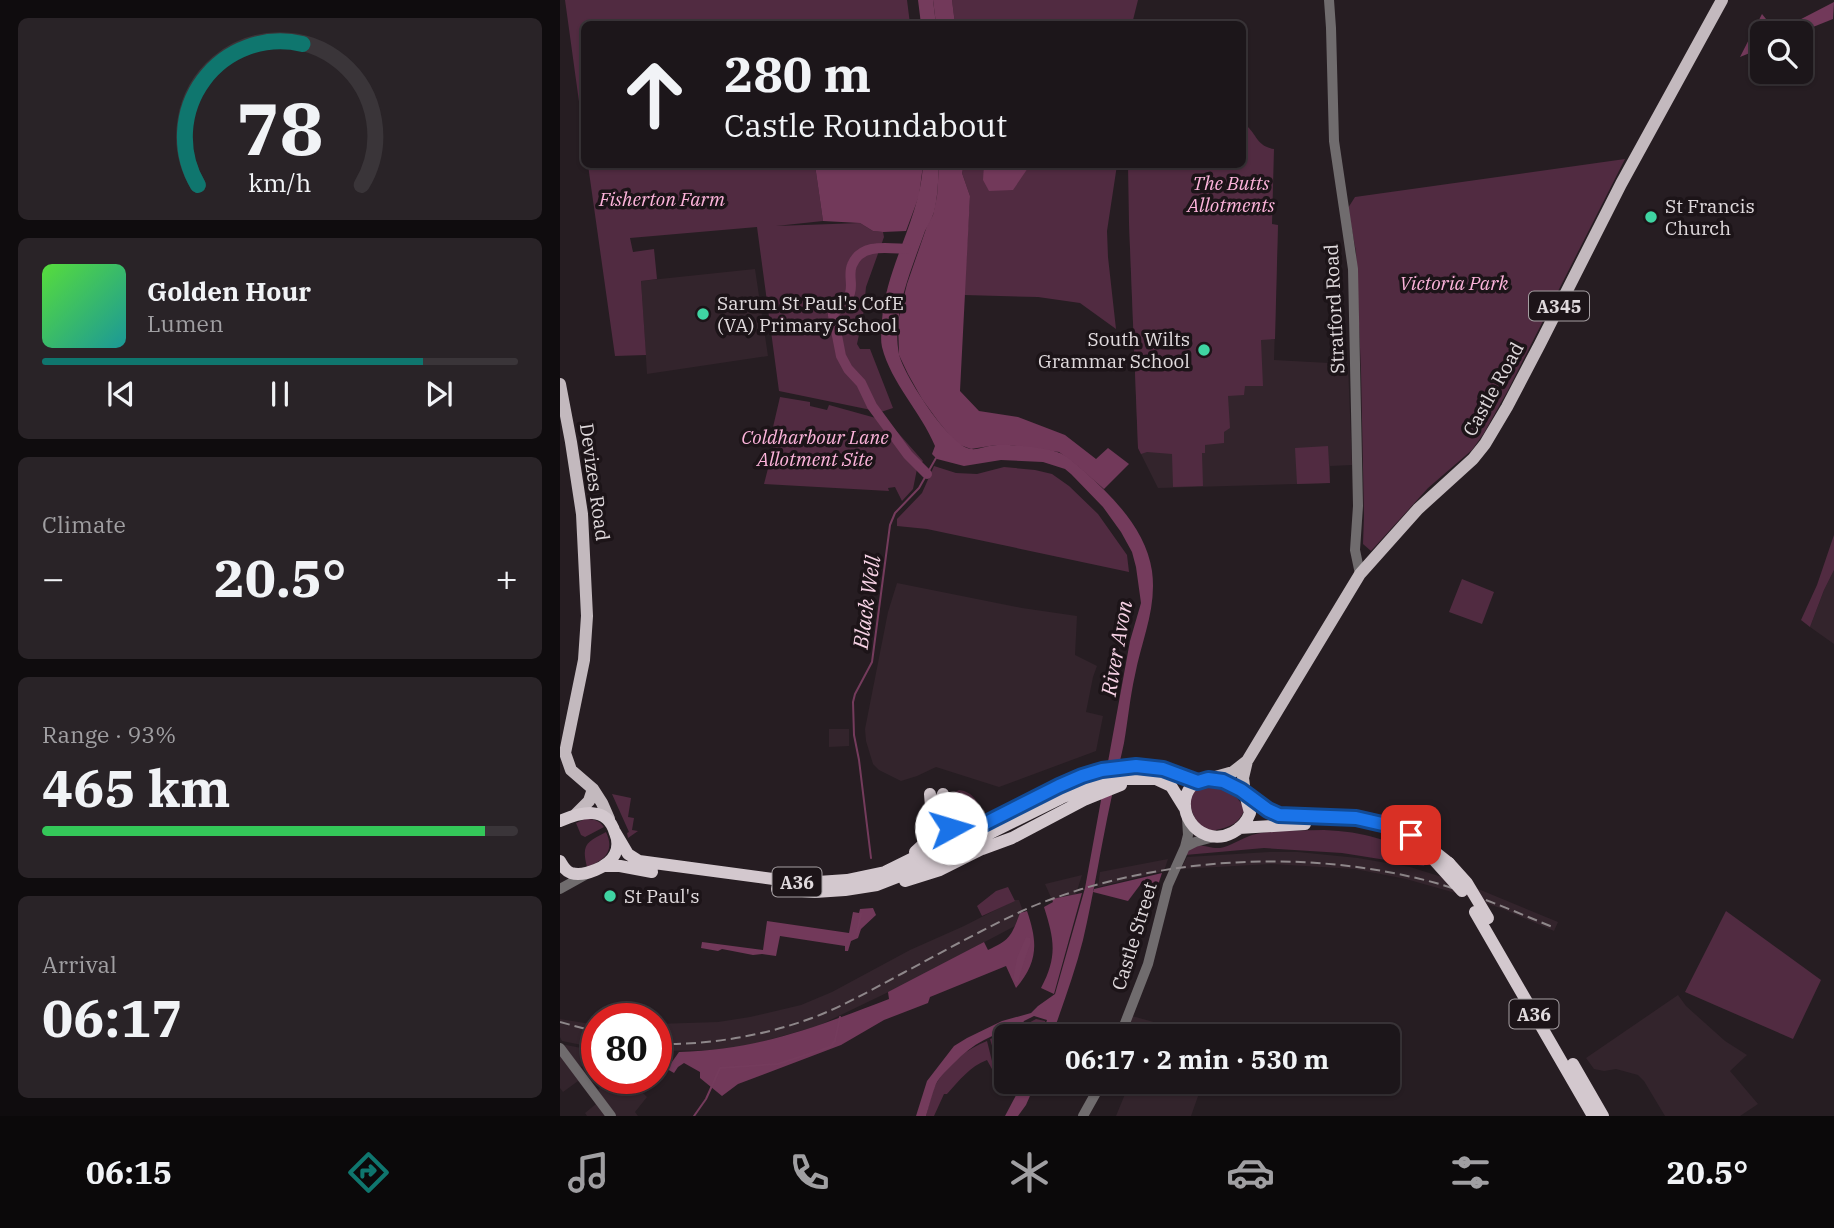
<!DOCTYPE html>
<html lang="en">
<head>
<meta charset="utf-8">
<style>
	:root { --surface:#1c161a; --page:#292327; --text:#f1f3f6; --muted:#a09fa2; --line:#3a3539; --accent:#0f766e }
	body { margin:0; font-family:"IBM Plex Serif",serif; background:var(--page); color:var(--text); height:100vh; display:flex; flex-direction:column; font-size:26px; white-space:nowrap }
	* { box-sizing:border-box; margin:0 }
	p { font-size:23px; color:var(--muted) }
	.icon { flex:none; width:38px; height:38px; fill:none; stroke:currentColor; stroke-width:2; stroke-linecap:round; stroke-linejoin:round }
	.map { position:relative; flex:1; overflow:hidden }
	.drawer { display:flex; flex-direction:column; gap:18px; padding:18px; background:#0f0c0e; width:560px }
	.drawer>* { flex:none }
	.banner { position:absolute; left:21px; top:21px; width:665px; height:147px; border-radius:10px; box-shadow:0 2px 5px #0004,0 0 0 2px var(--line); background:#1c161a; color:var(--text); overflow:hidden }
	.buttons { position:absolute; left:1190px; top:21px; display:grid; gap:14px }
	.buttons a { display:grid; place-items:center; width:63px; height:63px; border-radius:10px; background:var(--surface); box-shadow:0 2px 5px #0004,0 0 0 2px var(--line); font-size:35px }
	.speed { position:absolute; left:21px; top:1003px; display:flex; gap:14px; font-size:35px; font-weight:700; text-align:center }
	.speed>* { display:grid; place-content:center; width:91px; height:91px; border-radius:50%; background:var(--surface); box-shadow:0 2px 5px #0004,0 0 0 2px var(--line); line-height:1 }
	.speed .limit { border:10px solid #d22; background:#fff; color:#111 }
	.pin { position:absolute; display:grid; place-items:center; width:60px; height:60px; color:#fff; margin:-30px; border-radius:14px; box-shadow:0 4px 10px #0006 }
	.me { position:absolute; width:77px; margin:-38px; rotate:84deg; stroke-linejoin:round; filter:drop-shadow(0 0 5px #0008) }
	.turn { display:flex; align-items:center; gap:24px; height:147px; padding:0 28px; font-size:32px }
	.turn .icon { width:91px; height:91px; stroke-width:2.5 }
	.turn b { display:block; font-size:49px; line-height:60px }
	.big { font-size:52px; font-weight:700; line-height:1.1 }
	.drawer .widget { flex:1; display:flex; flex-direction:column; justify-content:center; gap:10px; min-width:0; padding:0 24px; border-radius:10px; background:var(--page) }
	.drawer .dial { align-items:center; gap:0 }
	.dial svg { height:182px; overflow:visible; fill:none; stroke:var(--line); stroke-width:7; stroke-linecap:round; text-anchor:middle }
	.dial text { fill:var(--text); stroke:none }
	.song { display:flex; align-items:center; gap:21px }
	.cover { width:84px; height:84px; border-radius:10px; background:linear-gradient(135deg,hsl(110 70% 55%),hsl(180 70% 35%)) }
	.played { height:7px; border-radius:4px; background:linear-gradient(90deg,var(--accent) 80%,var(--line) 80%) }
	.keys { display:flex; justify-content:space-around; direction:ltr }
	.heat { display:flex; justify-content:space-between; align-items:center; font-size:38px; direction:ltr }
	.charge { height:10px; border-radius:5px; background:linear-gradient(90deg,#34c759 93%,var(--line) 0) }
	.trip { position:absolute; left:434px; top:1024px; width:406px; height:70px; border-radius:10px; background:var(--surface); box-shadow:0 2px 5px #0004,0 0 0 2px var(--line); font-weight:700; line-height:70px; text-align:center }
	.menu { display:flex; height:112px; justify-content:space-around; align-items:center; background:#0b090a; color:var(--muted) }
	.menu .icon { width:49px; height:49px }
	.menu .selected { color:var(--accent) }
	.menu b { font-size:32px; color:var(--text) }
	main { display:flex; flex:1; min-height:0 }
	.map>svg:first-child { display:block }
</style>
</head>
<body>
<main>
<section class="drawer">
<div class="widget dial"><svg viewBox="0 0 100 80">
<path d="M14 69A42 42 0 1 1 86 69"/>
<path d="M14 69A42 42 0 0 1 60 7" stroke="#0f766e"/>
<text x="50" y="56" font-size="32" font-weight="700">78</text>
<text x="50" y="72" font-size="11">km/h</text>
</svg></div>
<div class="widget">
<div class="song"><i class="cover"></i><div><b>Golden Hour</b><p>Lumen</p></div></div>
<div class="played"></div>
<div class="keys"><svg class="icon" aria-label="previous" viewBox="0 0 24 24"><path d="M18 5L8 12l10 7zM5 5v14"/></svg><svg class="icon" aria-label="pause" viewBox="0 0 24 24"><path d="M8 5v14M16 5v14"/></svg><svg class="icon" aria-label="next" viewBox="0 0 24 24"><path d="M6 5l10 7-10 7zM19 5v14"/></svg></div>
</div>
<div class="widget"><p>Climate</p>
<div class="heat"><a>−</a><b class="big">20.5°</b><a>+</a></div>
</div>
<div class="widget"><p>Range · 93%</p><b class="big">465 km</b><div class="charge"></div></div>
<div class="widget"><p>Arrival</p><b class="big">06:17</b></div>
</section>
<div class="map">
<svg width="1274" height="1116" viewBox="0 0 1274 1116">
	<rect width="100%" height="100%" fill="#261d22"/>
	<!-- built -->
	<path fill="#33242c" d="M569 224 718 225 714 360 788 364 792 465 770 466V483L598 488 578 448Z
		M195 269 208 356 87 374 81 281Z
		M1274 570V644L1250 627 1264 590Z
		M337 583 462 608 517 616 515 655 537 666 533 677 526 712 543 716 536 751 439 787 376 767 357 776 341 781 319 770 313 764 306 741 305 729 328 612Z
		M269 729H289V746L269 747Z
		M709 852H738L798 858 850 867 911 886 998 922 994 931 943 909 899 894 846 879 795 869 711 864 621 869 627 857Z
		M608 859 604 871 538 887 540 872Z
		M522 875 516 894 493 902 485 884Z
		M455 900H459L464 914 460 913 455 926 343 985 258 1026 194 1044 163 1050 96 1051V1024L158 1022 190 1017 241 1005 272 992 350 950 404 926Z
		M1118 995 1126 1006 1165 1041 1187 1055 1170 1071 1198 1104 1180 1116H1105L1084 1081 1078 1075 1056 1069 1044 1071 1034 1069 1026 1058Z
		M572 1016 608 1026V1028L641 1036H564Z
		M0 1019 37 1025V1048L2 1041 0 1037Z
		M6 1045 37 1051V1054L21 1067 38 1090 48 1080 62 1093 67 1089 72 1094 78 1088 87 1097 75 1112 78 1116H27L25 1113 36 1104 18 1081 3 1092 0 1088V1047Z
		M570 1082H643L631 1116H556Z"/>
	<!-- green -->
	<path fill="#512b41" d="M5 0H347L350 24H24V138Z
		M392 0H578L572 24H395Z
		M683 123C697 132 695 146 714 149L712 224 718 225 715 339 701 340 703 386H685L684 395 668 396 670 428 664 432V443L645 445V453H642L643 486 613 487 612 454 587 452 581 454 578 448 569 223 568 165 682 164Z
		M1065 159 947 392 924 433 912 450 868 488 811 551 803 544 804 515 801 371 796 252 788 208 795 197Z
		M28 165H255L263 221 216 226 300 223 313 231 323 232 324 237 306 287 303 316 297 344 300 349H310L333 408 321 412 219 391 197 227 70 238 73 252 94 249 97 279 81 281 86 355 55 356Z
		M404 165H557L547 231 548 257 556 329 520 303 478 297 404 295 410 196 402 173Z
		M220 397 250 402V406L267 410 269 405 323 420 332 426 363 461 357 469 353 489 342 501 335 487 328 488 329 491 204 484 215 441 210 440Z
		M768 446 770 483 737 484 735 448Z
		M374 466 396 473 417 474 444 467 475 470 492 474 509 486 538 514 567 555 569 572 367 529 337 526V519L362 493Z
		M1274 535V570L1264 590 1250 627 1241 620 1257 585Z
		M902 579 934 592 922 624 889 612Z
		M658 787C670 791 681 798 684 811 679 821 674 825 664 828 659 829 653 832 648 830 633 825 621 793 641 787 646 786 653 787 658 787Z
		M399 790C414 792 417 802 423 814L421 815 423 819 405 827 387 822 382 804 389 795Z
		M52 794 71 798 68 817 74 818 72 830 78 831 68 838 67 833 69 832Z
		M25 819C34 819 39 820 44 827L25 837 21 835 16 823Z
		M764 830C804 832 832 839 866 862L864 866 782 853 704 848 625 855C637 838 645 849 660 848 669 847 682 838 692 835 715 829 740 831 764 830Z
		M46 832C55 851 45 860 27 867 21 844 27 842 46 832Z
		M448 887 455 901 422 916 417 906 436 891Z
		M1166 911 1261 980 1233 1039 1125 992Z
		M476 1019 485 1021V1025L480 1036H446V1063L435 1056 430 1039 463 1026Z
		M427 1041 432 1061 438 1067 433 1071 427 1060C410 1066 399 1081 387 1094H384L374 1116H366C369 1106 371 1093 376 1084 387 1064 407 1049 427 1041Z"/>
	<!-- forest -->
	<path fill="#72395a" d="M373 0H392L395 24H376Z
		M1274 2 1273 19 1238 33H1202V48L1180 57 1202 14 1210 24 1218 31Z
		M255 165H363L359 196 346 231 323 232 313 231 300 223 263 221Z
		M379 165H404L402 173 410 196 400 391 419 411 458 417 505 435 536 459 548 448 569 464 544 489 514 463 499 452 450 445H436L411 449 400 445 394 441 378 421 362 399 348 374 339 355 338 321 347 284 367 226 373 215 377 196Z
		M424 165V164L470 165 453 190 429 191 423 180Z
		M602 873 598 885 583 881 568 901 533 892 534 889Z
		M522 893 494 994 481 988C498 956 494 939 484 907L493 902 492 899Z
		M313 908 316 915 301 929 298 938 291 941 288 951H285V946L220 936 216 956 202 954 193 955 162 949 158 951 141 948 142 942 203 950 207 921 289 933 293 912 299 913 300 909Z
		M467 911C478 943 478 962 456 988L446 966 370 997 368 1003 324 1020 281 1045 178 1084 162 1096 140 1078V1072L124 1063 118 1067 114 1073 107 1069 119 1052C198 1050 256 1027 329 999L328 992 424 942 428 950C451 939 451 936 460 913Z"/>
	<!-- water -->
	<path fill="#743b5c" d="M358 0H373L376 24H361Z
		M363 165H379C378 180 378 197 374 212 372 219 368 225 365 231 352 268 331 315 339 354 343 374 390 447 411 449 419 450 428 445 437 445 449 444 489 448 500 453 509 457 517 465 525 472 554 498 586 530 592 571 597 608 582 639 575 675 570 697 568 720 564 743 560 762 555 781 551 800 541 846 534 893 523 940 515 972 503 1004 492 1036H482L487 1020 474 1016 464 1021 461 1026C435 1033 413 1043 394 1063 388 1069 380 1076 376 1084 372 1094 369 1106 366 1116H356L367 1081 394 1046 407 1038 442 1021 471 1013 478 1006 495 994 525 888 570 641 581 603 576 567 572 552 561 532 543 507 511 474 505 469 483 462 441 460 404 466 377 459 372 454 375 446C361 412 331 383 322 347 320 338 322 329 322 320 326 266 360 219 363 165Z
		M466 937 470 938 471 942C466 955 461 970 458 983L453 980 457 958Z
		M463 1082H476L466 1105 458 1116H445Z"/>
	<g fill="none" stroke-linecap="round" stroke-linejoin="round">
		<!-- stream -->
		<path stroke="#743b5c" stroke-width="2" d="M311 858 299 760 294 735 293 702 295 694 312 662 330 525 335 513 359 488 376 458
			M297 932 301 914
			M134 1116 146 1099 160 1068 218 1064 270 1047 275 1041 280 1017"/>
		<!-- river -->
		<path stroke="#743b5c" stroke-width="10" d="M346 249C327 248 301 243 292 265 288 274 293 284 290 293 287 301 278 308 273 315L281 356 288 369 301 383 312 406 348 455 367 474"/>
		<!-- tertiary -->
		<path stroke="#706c6e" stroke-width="10" d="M769 0 771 28 774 141 793 269 798 506 795 550 800 574
			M625 847 635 842 654 837
			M0 889 27 874
			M560 1036 588 964 608 885 625 847 628 835 627 818
			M0 1048 51 1116
			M523 1116 542 1082"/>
		<!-- primary -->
		<path stroke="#c3b9be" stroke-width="12" d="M0 384 11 442 22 514 27 616 24 660 5 753 11 770 33 789 42 803 49 819
			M648 779 673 772 687 761
			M685 794 683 778 687 761 800 574 858 509 913 459 925 444 947 407 980 344 1061 184 1162 0
			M16 814 29 801 33 789"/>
		<!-- trunk -->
		<path stroke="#d3c8ce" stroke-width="12" d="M383 794C372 817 385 833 410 829
			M685 794 690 813C684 830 664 841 647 835 618 825 616 780 650 779 679 778 693 809 719 815 736 819 756 816 773 816 818 817 855 834 889 863
			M0 821C21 812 47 805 55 833 58 840 58 848 55 854 49 867 24 877 11 873 5 871 3 866 0 861
			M679 828 745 824
			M55 832 68 854 79 861 228 881 258 882 287 880 325 872 499 786 542 770 563 766H588L603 769 638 782
			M355 852 368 840 373 831 370 794
			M43 866H60L92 872
			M345 881 380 870 422 849 452 838 524 800 561 785
			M217 889 255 892 285 890 317 885 353 871 501 798 538 783 561 779H596L611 786 624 807
			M915 912 1033 1116
			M1013 1064 1043 1116"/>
		<!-- rail -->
		<path stroke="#8e878a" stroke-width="2" stroke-dasharray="10 5" stroke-linecap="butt" d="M0 1022 37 1032
			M96 1044C149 1045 203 1036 252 1018 284 1006 313 989 343 973 382 952 420 931 460 912 481 902 503 895 525 888 638 855 763 852 876 883 917 895 956 912 995 928"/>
		<!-- trunk-bridge -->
		<path stroke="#d3c8ce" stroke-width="12" d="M874 860 902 891
			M889 863 907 883 928 918"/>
	</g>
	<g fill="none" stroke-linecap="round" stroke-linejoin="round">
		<!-- route casing -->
		<g stroke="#114b97" stroke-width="18">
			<path id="route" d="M391 828 406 830 422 825 499 786 522 776 542 770 576 766 603 769 638 782 648 779 663 781 681 790 708 810 719 815 796 818 831 826 851 835"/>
		</g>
		<!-- route -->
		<use href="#route" stroke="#1a73e8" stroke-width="12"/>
	</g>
	<!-- markers -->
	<g fill="#3fd4a2" stroke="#1c1418" stroke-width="2.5">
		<circle cx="1091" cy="217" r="7"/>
		<circle cx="143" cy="314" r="7"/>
		<circle cx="644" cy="350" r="7"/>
		<circle cx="50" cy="896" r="7"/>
	</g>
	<g text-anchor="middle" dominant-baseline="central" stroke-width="7" stroke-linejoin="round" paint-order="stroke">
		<!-- shield labels -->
		<g fill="#1c1418" stroke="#a59fa2" stroke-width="2">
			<rect x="969" y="291.5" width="60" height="29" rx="5"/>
			<rect x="212.5" y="867.5" width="49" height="29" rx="5"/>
			<rect x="949.5" y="999.5" width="49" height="29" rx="5"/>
		</g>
		<g font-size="18" font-weight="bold" fill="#e0dadd">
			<text x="999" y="306">A345</text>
			<text x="237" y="882">A36</text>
			<text x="974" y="1014">A36</text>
		</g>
		<!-- park labels -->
		<g font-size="19" font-style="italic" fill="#fdb4db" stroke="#1c1418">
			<text x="671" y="183">The Butts<tspan x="671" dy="22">Allotments</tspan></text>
			<text x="102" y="199">Fisherton Farm</text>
			<text x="894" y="283">Victoria Park</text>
			<text x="255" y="437">Coldharbour Lane<tspan x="255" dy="22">Allotment Site</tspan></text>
		</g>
		<!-- poi labels -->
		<g font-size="19" fill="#e0dadd" stroke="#1c1418" text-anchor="start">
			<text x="1105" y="206">St Francis<tspan x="1105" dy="22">Church</tspan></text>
			<text x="157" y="303">Sarum St Paul's CofE<tspan x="157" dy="22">(VA) Primary School</tspan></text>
			<text x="630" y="339" text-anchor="end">South Wilts<tspan x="630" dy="22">Grammar School</tspan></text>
			<text x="64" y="896">St Paul's</text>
		</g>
		<!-- street labels -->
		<g font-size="19" fill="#e0dadd" stroke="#1c1418">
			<text transform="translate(774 309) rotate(-93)">Stratford Road</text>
			<text transform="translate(933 389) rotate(-61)">Castle Road</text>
			<text transform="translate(35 482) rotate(82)">Devizes Road</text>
			<text transform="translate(574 936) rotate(-73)">Castle Street</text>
		</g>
		<!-- water labels -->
		<g font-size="21" font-style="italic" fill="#f8d3e6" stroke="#1c1418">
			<text transform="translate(306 602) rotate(-82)">Black Well</text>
			<text transform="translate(556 648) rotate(-80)">River Avon</text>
		</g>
	</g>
</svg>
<div class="buttons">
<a><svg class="icon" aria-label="search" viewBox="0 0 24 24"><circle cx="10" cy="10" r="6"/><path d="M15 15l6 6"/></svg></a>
</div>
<div class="speed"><div class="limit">80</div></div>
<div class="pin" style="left:851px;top:835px;background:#d93025"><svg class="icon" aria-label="arrive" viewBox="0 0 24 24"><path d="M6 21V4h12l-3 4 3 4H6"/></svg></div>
<svg class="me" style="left:391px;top:828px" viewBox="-20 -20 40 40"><circle r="19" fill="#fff"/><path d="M0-13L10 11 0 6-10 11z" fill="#1a73e8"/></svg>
<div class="trip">06:17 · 2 min · 530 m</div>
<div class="banner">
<div class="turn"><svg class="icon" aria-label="ahead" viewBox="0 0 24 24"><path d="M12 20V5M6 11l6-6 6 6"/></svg><div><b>280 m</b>Castle Roundabout</div></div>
</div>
</div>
</main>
<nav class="menu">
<b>06:15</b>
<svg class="icon selected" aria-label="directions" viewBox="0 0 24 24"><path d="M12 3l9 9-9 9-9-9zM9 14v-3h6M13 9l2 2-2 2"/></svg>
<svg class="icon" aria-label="music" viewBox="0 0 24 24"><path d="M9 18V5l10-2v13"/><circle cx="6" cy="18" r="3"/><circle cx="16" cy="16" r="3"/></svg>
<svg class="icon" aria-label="phone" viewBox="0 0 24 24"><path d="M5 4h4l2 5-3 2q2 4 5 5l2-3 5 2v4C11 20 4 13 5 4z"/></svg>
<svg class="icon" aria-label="climate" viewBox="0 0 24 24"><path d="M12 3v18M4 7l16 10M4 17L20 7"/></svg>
<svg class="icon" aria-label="car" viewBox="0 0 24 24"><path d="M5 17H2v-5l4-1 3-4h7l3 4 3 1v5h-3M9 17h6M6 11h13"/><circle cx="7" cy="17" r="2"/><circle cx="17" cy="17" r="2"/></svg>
<svg class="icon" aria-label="filters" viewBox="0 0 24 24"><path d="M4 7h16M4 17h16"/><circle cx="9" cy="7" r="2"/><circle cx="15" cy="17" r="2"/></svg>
<b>20.5°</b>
</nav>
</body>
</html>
